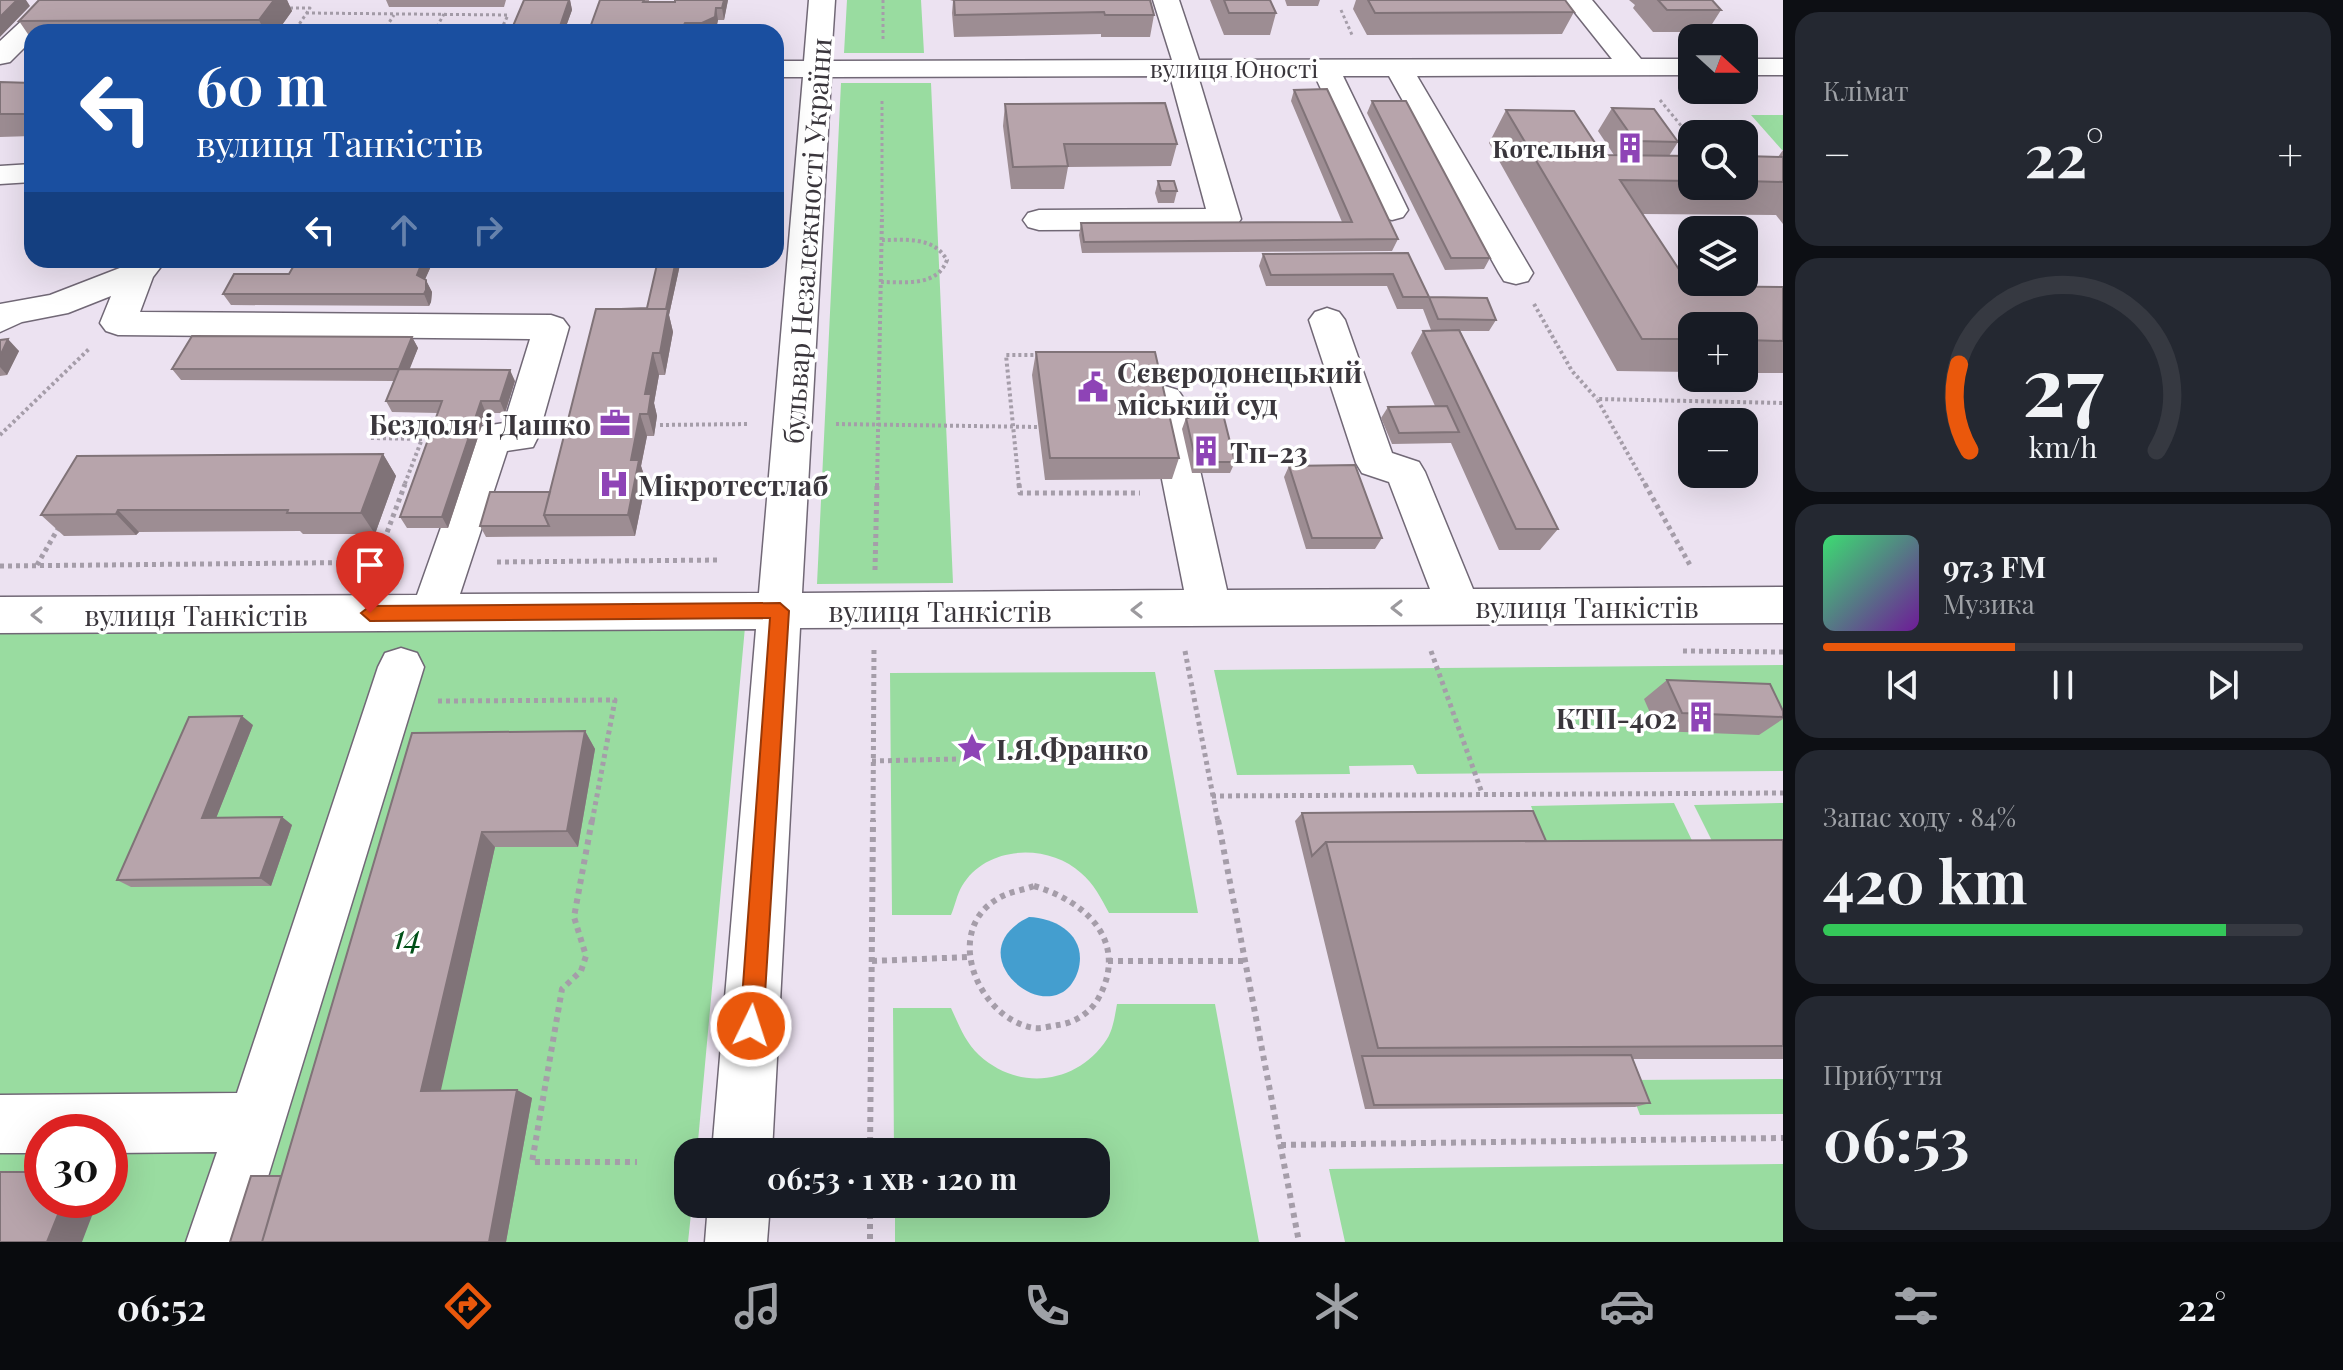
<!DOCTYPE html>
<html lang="uk">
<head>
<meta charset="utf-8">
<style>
	:root { --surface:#171b24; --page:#242831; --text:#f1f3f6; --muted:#9ea1a6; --line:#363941; --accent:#ea580c }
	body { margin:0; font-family:"Playfair Display",serif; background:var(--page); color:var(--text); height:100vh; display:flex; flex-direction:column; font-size:30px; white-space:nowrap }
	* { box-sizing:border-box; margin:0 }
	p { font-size:26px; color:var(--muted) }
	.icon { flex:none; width:44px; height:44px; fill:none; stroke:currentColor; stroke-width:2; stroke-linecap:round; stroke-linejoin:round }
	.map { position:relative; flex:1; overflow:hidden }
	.sheet { display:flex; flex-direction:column; gap:12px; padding:12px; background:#0d0f14; width:560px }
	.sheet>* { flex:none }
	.top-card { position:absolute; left:24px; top:24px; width:760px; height:244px; border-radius:24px; box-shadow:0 8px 32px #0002; background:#1a4fa0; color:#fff; overflow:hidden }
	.needle { width:52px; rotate:111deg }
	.tools { position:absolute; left:1678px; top:24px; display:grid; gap:16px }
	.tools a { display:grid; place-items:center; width:80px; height:80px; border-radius:16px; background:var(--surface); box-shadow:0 8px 32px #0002; font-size:40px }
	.speed { position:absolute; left:24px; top:1114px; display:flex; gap:16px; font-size:40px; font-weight:700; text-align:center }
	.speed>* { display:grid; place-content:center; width:104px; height:104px; border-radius:50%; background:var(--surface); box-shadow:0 8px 32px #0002; line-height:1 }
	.speed .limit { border:12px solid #d22; background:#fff; color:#111 }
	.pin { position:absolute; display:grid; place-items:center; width:68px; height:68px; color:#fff; margin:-82px -34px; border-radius:50% 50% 50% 0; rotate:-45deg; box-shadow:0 0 8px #0007 }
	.pin .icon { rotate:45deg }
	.me { position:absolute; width:88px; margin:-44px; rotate:4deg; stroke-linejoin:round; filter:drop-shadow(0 0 6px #0008) }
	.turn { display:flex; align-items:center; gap:28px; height:168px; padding:0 40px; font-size:36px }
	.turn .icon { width:104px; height:104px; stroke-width:2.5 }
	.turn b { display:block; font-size:56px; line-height:68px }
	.lanes { display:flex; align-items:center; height:76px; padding:0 40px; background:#0003; justify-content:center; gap:40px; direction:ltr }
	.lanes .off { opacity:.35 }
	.big { font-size:60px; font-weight:700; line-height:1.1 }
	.sheet .widget { flex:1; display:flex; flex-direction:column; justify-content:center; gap:12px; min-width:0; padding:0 28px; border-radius:24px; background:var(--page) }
	.sheet .dial { align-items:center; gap:0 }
	.dial svg { height:208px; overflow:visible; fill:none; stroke:var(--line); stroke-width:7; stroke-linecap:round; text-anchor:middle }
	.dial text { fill:var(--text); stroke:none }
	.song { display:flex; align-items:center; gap:24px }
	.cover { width:96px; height:96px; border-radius:12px; background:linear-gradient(135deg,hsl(140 70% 55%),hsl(280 70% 35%)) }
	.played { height:8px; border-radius:4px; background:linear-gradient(90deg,var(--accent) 40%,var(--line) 40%) }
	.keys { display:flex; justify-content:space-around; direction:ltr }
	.heat { display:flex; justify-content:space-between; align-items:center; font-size:44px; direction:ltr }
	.charge { height:12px; border-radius:6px; background:linear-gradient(90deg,#34c759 84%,var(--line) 0) }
	.trip { position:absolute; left:674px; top:1138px; width:436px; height:80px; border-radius:24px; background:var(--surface); box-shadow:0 8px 32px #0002; font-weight:700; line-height:80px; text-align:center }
	.menu { display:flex; height:128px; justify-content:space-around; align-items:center; background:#090b0e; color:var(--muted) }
	.menu .icon { width:56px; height:56px }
	.menu .selected { color:var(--accent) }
	.menu b { font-size:36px; color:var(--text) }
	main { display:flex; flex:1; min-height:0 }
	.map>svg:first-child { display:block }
</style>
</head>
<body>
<main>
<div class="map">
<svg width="1783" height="1242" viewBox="0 0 1783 1242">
	<rect width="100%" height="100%" fill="#ece2f1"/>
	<!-- green -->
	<path fill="#99dca0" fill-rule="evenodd" d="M847 0H921L924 53H844Z
		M841 83H931L953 583 817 584Z
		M1751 115H1783V150H1782Z
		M745 627 697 1152H688V1204H692L688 1242H0V631ZM42 1132H110V1200H42Z
		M1783 665V771L1417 774 1413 765 1349 766 1350 774 1237 775 1214 670Z
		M1155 672 1198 913H1109C1101 898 1094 884 1081 873 1048 843 986 845 962 886 957 894 955 906 951 915H892L890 673Z
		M1674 803 1698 853 1550 856 1531 806Z
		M1783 803V856L1720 857 1694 805Z
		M1117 1004H1215L1259 1242H895V1204H1096V1152H894L893 1008H951C959 1025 965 1042 979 1055 1019 1092 1078 1084 1107 1039 1113 1030 1115 1015 1117 1004Z
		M1783 1079V1114L1640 1115 1627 1080Z
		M1783 1164V1242H1345L1329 1169Z"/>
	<!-- water -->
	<path fill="#449ecf" d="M1029 917C1058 918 1088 937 1078 971 1056 1038 951 955 1029 917Z"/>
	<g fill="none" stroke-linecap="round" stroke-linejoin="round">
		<!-- minor casing -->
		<g stroke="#716876" stroke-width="3">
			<path id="minor" d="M44 0H72L41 32H32V40L10 62 0 64V41Z
				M809 0H835L831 61 1172 60 1153 0H1179L1199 60 1612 59 1565 0H1592L1641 59H1692V75L1417 76 1533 273 1528 281 1516 284 1504 281 1499 273 1389 76H1343L1408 210 1403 217 1392 220 1381 217 1376 210 1315 76H1198L1241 219 1236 226 1225 229 1039 230 1028 227 1023 220 1028 213 1039 210 1206 209 1170 76 831 77 802 593 1184 590 1146 399 1152 390 1165 386 1178 390 1184 399 1227 590 1430 589 1389 482 1362 473 1356 463 1309 320 1315 312 1327 308 1339 312 1345 320 1392 453 1419 462 1425 472 1473 589 1783 587V623L800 628 772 1152H712L756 629 0 633V597L417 595 473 437 478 427 504 423 530 339 118 335 106 331 100 323 111 296 68 313 22 322 0 332V304L50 295 125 266 131 260H166L153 277 140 312 551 315 563 319 569 327 538 437 533 447 507 451 460 594 759 593 803 77H776V61H804Z
				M1744 59H1783V75H1744Z
				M32 164V182L0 184V166Z
				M401 648 417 653 424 667 248 1242H186L217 1152 110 1153V1132H42V1153H0V1095L237 1093 378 667 385 653Z
				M708 1204H770L767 1242H705Z"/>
		</g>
		<!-- path-far3 -->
		<path stroke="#a59da9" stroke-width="3" stroke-dasharray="3 3" stroke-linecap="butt" d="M883 0V39
			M284 8H310L294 32
			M1341 10 1352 35
			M306 13 508 15 500 32
			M383 32 394 15
			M434 32 444 14
			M1660 100 1692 139
			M882 101V217"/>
		<!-- path-far2 -->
		<path stroke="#a59da9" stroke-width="4" stroke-dasharray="3 3" stroke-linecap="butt" d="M881 282C905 282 937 287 947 260 933 236 906 240 882 240
			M1534 304 1572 371 1597 399
			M836 424 1039 427
			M660 425 750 424
			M0 435 90 348
			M371 438 422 439 404 486
			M877 486 882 215
			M1019 486 1006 355H1041
			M1646 486 1597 399 1783 403"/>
		<!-- path-far1 -->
		<path stroke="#a59da9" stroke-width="5" stroke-dasharray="4 4" stroke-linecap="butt" d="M1019 484 1020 493H1140
			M1645 484 1690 565
			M376 562 405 484
			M497 562 720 560
			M37 565 59 527
			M0 566 403 562
			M875 570 877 484
			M1185 651 1218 822
			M1431 651 1482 793
			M1683 651 1783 652
			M438 701 615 700 592 822
			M872 761 959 759
			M1212 796 1783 793
			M873 822 874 649"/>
		<!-- path -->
		<path stroke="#a59da9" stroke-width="6" stroke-dasharray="5 5" stroke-linecap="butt" d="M592 820 574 917 586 956 581 971 562 989 532 1162H637
			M1218 820 1299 1242
			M1034 886C1086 901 1130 942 1098 999 1090 1013 1074 1023 1058 1025 1051 1026 1041 1029 1034 1028 978 1019 941 930 999 898 1009 892 1023 890 1034 886Z
			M872 961 968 957
			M1108 961H1246
			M1281 1145 1783 1138
			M870 1152 873 820
			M870 1204V1242"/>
		<!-- minor -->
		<use href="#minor" fill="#fff" fill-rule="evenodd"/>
	</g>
	<!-- wall -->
	<path fill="#9d8d93" d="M39 0H287L292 11 277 32H32V40L19 21Z
		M386 0H506L504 7H389Z
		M524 0H570L572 10 564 32H515L513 26Z
		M600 0H649V2H675V0H728L724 20H718L716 29 709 32H592L591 25Z
		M950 0H1150L1154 15 1150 37H1101V34L954 37 952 13 953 1Z
		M1210 0H1270L1276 13 1270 35H1224Z
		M1285 0H1320L1318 6H1287Z
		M1356 0H1565L1574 12 1562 34 1367 35 1353 9Z
		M1629 0H1712L1721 10 1707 32H1653L1633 8 1635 5Z
		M0 82 32 83V136L0 137Z
		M1294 90 1398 239 1392 251 1082 253 1079 235 1081 223 1342 222 1291 101Z
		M1372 101 1490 258 1484 269 1445 270 1367 113Z
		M1005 104 1177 144 1171 166 1068 167 1064 189H1011L1003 126Z
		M1612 108 1678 142 1669 156H1692V186H1744V156L1778 157 1783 150V224L1776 215 1642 214 1690 286 1783 287V373H1744V326H1692V372L1617 371 1489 143 1506 110 1603 155H1614L1598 131Z
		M1158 181 1177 191 1174 203H1158L1155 193Z
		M1408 253 1429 297 1496 320 1489 331H1460L1558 529 1540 550H1499L1451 443 1392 444 1381 418 1388 407 1435 406 1411 353 1423 331 1431 330 1423 309H1397L1387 286H1266L1259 266 1263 254Z
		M423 260H430L432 264 425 279 432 292 431 302 429 306 231 305 223 294 289 274Z
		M658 260H681L669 315 673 332 665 375H659L654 403 657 416 654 436H647L641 466 646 481 635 536 486 537 480 526 550 492 647 308Z
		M412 337 418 348 409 369 515 381 505 413H486L448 528H407L400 517 438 413 392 412 386 401 394 381 181 380 172 369Z
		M0 340 19 351 7 375 0 376Z
		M1036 352 1179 458 1172 479 1045 480 1032 375Z
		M1186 418 1235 462 1230 473H1192L1182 429Z
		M383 454 396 476 375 534H303L300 531 139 532 136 535 64 536 41 515Z
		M1289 466 1382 538 1375 549H1306L1284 477Z
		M1667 680 1783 711V719L1759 735 1658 731 1644 699Z
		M253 725 216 818 282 817 292 825 271 886 131 887 117 880Z
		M585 731 595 749 578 847H495L440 1091 517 1090 532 1098 506 1242H230L281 1176 412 733Z
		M1302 813 1546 841 1783 840V1059H1633L1650 1103 1635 1107 1365 1109 1295 821Z"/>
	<!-- shaded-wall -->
	<path fill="#807378" d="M17 0H26L30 6 0 37V17Z
		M274 0H287L292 11 277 32H265L259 20Z
		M569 0H570L572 10 564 32H561L560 26Z
		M724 0H728L724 20 722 8Z
		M716 8 718 20 716 29 709 32H703L702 23Z
		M423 260H430L432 264 422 286 417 275Z
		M676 260H681L669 315 673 332 665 375 660 353 663 320Z
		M426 280 432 292 431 302 429 306 424 294Z
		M412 337 418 348 405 381 399 369Z
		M8 339 19 351 7 375 0 367V356Z
		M653 353 659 375 654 403 657 416 654 436 648 414 645 394Z
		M510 370 515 381 505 413 500 401Z
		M481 401 486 413 448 528 442 517Z
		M640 414 647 436 641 466 646 481 635 536 628 515 631 460Z
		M383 454 396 476 375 534 361 513Z
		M118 510 139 532 136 535 116 514Z
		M242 716 253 725 213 826 202 818Z
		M585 731 595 749 578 847 567 831Z
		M282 817 292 825 271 886 260 878Z
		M482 832 495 847 439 1099 421 1091Z
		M517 1090 532 1098 506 1242H489Z
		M64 1200H98L82 1242H47Z"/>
	<!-- building -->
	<path fill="#b7a4ab" stroke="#807378" stroke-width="2" d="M0 0H17L0 17Z
		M39 0H274L259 20 19 21Z
		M524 0H569L560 26H513Z
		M600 0H644L643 2H675V0H724L722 8H716L715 17 702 23H685L684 25H591Z
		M954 0H1150L1154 15H1105L1104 12 955 15Z
		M1224 0H1270L1276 13H1229Z
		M1368 0H1565L1574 12 1375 13Z
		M1658 0H1712L1721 10H1667Z
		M0 82 32 83V114H0Z
		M1327 89 1398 239 1084 242 1081 223 1352 222 1294 90Z
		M1372 101H1406L1490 258H1451Z
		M1165 103 1177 144H1064L1068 166 1013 167 1005 104Z
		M1612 108 1654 109 1678 142 1635 141Z
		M1506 110 1574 111 1603 155 1692 156V181L1620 180 1690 286 1783 287V341L1744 340V326H1692V339H1642Z
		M1744 156 1783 157V182L1744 181Z
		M1158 181H1174L1177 191H1161Z
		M1408 253 1429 297 1487 298 1496 320 1438 319 1429 297H1403L1393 274 1271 275 1263 254Z
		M297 260H423L417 275 426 280V290L424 294H223L234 274H289Z
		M658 260H676L666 309H621L647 308Z
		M596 309H668L660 353H653L645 394H651L648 414H640L631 460H639L628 515H544Z
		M1459 330 1558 529H1516L1423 331Z
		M192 336 412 337 399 369H172Z
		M8 339 0 356V340Z
		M1036 352H1155L1179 458H1050Z
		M399 369 510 370 500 401H481L442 517H400L442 401H386Z
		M1447 406 1459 432 1399 433 1388 407Z
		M1186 418H1224L1235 462H1196Z
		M383 454 361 513H287L288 510H118L116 514 41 515 77 456Z
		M1355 465 1382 538H1312L1289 466Z
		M490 492H550L544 515 549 526H480Z
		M1667 680 1770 684 1783 711V717L1682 713Z
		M242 716 202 818 282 817 260 878 117 880 189 717Z
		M585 731 567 831 482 832 421 1091 517 1090 489 1242H262L412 733Z
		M1533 811 1546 841 1326 842 1312 856 1302 813Z
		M1783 840V1046L1378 1048 1326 842Z
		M1631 1055 1650 1103 1374 1105 1362 1056Z
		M0 1172H42V1200H64L47 1242H0Z
		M251 1176H281L262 1242H230Z"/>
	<!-- one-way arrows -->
	<defs><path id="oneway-chevron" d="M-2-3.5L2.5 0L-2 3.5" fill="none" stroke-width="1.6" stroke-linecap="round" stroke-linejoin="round" transform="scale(2)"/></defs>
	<g stroke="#9c9a9e">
		<use href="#oneway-chevron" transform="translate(1397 608) rotate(180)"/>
		<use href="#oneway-chevron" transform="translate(1137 610) rotate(180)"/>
		<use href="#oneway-chevron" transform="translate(37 615) rotate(180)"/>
	</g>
	<!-- route -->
	<path fill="#ea580c" stroke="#983908" stroke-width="2" d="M780 603 789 611 763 1026 759 1034 751 1038 743 1034 740 1026 770 618 370 621 361 613 370 606Z"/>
	<!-- icons -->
	<defs>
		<g id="building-bare" transform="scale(2.4)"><path d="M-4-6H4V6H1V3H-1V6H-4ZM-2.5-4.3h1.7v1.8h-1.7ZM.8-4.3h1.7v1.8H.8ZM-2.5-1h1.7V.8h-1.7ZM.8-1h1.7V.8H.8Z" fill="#8e44b6" stroke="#fff" stroke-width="2.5" paint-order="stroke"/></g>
		<g id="civic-bare" transform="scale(2.4)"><path d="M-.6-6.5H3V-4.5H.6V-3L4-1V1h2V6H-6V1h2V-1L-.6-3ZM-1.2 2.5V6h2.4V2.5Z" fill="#8e44b6" stroke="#fff" stroke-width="2.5" paint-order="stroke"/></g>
		<g id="office-bare" transform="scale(2.4)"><path d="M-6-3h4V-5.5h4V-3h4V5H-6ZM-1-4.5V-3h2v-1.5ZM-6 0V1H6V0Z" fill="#8e44b6" stroke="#fff" stroke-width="2.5" paint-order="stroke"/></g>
		<g id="hospital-bare" transform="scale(2.4)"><path d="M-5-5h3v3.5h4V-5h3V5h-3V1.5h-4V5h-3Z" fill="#8e44b6" stroke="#fff" stroke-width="2.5" paint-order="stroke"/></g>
		<g id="sight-bare" transform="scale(2.4)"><path d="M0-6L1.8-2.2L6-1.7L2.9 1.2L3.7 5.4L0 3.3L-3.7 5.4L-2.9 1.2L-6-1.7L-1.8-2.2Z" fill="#8e44b6" stroke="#fff" stroke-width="2.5" paint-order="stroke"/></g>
	</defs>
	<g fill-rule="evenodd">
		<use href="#building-bare" x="1630" y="148"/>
		<use href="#civic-bare" x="1093" y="387"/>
		<use href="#office-bare" x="615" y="423"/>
		<use href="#building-bare" x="1206" y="451"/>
		<use href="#hospital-bare" x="614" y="484"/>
		<use href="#building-bare" x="1701" y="717"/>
		<use href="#sight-bare" x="972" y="748"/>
	</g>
	<g text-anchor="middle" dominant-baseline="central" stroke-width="7" stroke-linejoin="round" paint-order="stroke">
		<!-- far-street labels -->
		<g font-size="24" fill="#3a363c" stroke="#fff">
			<text x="1234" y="68">вулиця Юності</text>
		</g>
		<!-- far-poi labels -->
		<g font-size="24" font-weight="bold" fill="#3a363c" stroke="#fff" text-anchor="end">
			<text x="1606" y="148">Котельня</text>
		</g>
		<!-- street labels -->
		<g font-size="28" fill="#3a363c" stroke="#fff">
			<text transform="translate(806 241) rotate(-86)">бульвар Незалежності України</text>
			<text x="1587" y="606">вулиця Танкістів</text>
			<text x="940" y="610">вулиця Танкістів</text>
			<text x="196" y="614">вулиця Танкістів</text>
		</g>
		<!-- poi labels -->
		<g font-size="28" font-weight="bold" fill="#3a363c" stroke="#fff" text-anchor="start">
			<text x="1117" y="371">Сєвєродонецький<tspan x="1117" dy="32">міський суд</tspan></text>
			<text x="591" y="423" text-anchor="end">Бездоля і Дашко</text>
			<text x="1230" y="451">Тп-23</text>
			<text x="638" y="484">Мікротестлаб</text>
			<text x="1677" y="717" text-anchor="end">КТП-402</text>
			<text x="996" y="748">І.Я.Франко</text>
		</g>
		<!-- near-park labels -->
		<g font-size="34" font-style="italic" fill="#005017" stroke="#fff">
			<text x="408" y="935">14</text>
		</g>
	</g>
</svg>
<div class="tools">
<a><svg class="needle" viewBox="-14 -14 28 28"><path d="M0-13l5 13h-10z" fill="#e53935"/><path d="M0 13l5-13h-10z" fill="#9ea1a6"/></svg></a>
<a><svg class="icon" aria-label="search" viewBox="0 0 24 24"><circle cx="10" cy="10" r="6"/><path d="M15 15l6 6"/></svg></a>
<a><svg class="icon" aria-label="layers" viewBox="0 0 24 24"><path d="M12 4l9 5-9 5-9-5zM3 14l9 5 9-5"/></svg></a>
<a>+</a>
<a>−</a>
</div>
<div class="speed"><div class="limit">30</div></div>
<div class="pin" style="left:370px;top:613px;background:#d93025"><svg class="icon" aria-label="arrive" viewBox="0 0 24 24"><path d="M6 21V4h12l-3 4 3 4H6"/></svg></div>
<svg class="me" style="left:751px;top:1026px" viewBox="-20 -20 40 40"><circle r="17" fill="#ea580c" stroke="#fff" stroke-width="3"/><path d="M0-11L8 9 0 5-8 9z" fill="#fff"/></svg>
<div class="trip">06:53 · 1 хв · 120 m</div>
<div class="top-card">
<div class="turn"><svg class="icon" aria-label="left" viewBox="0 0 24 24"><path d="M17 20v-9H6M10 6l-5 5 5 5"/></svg><div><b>60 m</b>вулиця Танкістів</div></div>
<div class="lanes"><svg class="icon" aria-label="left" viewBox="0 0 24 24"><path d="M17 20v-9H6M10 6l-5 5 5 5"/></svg><svg class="icon off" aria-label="ahead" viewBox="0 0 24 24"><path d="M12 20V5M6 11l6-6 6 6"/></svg><svg class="icon off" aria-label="right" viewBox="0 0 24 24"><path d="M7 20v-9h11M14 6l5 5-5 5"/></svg></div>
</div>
</div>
<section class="sheet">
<div class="widget"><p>Клімат</p>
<div class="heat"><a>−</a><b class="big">22°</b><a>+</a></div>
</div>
<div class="widget dial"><svg viewBox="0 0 100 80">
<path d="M14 69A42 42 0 1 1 86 69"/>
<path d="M14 69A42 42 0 0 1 10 36" stroke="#ea580c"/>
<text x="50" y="56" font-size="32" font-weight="700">27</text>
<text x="50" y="72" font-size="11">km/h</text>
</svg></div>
<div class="widget">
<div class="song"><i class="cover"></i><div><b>97.3 FM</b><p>Музика</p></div></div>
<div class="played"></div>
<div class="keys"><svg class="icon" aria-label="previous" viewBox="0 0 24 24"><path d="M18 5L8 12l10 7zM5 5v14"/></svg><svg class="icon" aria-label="pause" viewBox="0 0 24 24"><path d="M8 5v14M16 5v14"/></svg><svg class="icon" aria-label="next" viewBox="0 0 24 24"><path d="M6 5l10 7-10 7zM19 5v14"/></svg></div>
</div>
<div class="widget"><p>Запас ходу · 84%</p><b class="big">420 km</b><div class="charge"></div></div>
<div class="widget"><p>Прибуття</p><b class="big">06:53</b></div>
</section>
</main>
<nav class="menu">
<b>06:52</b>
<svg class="icon selected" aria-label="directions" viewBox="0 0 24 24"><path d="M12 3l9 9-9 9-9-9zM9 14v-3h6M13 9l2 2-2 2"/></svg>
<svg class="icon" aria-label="music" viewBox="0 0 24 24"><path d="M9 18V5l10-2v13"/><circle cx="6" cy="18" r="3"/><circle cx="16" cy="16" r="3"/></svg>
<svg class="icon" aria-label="phone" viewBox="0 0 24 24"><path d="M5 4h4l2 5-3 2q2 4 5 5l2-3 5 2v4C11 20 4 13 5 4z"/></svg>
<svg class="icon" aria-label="climate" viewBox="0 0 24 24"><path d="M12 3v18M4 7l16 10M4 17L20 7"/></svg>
<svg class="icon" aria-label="car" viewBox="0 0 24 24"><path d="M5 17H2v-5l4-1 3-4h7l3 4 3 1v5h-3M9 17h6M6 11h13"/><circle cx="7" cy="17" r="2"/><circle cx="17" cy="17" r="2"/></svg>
<svg class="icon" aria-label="filters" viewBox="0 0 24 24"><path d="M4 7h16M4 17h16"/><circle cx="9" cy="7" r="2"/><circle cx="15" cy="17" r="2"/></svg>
<b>22°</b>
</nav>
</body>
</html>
